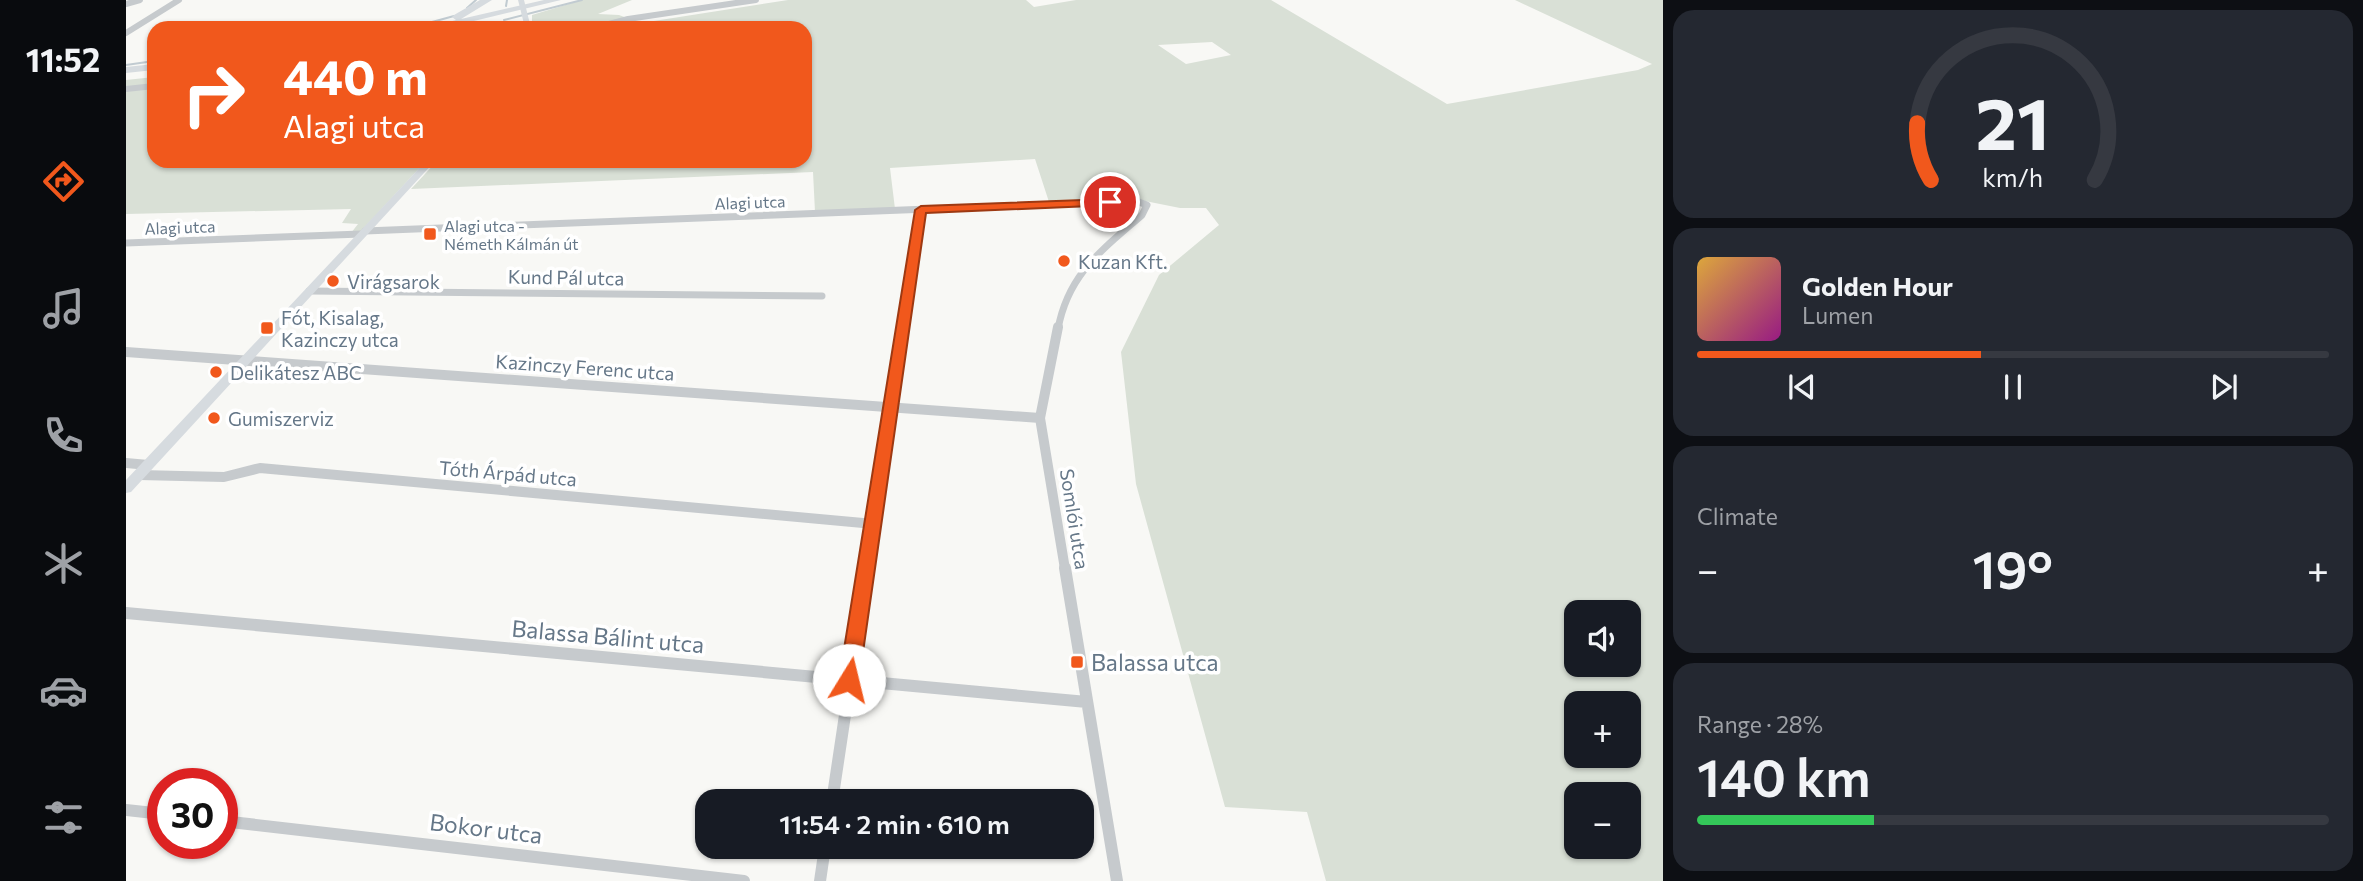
<!DOCTYPE html>
<html lang="en">
<head>
<meta charset="utf-8">
<style>
	:root { --surface:#171b24; --page:#242831; --text:#f1f3f6; --muted:#9ea1a6; --line:#363941; --accent:#f1581c }
	body { margin:0; font-family:Commissioner,sans-serif; background:var(--page); color:var(--text); height:100vh; display:flex; flex-direction:column; font-size:26px; white-space:nowrap }
	* { box-sizing:border-box; margin:0 }
	p { font-size:23px; color:var(--muted) }
	.icon { flex:none; width:38px; height:38px; fill:none; stroke:currentColor; stroke-width:2; stroke-linecap:round; stroke-linejoin:round }
	.map { position:relative; flex:1; overflow:hidden }
	.sheet { display:flex; flex-direction:column; gap:10px; padding:10px; background:#0d0f14; width:700px }
	.sheet>* { flex:none }
	.guide { position:absolute; left:21px; top:21px; width:665px; height:147px; border-radius:21px; box-shadow:0 2px 5px #0004; background:#f1581c; color:#fff; overflow:hidden }
	.fabs { position:absolute; left:1438px; top:600px; display:grid; gap:14px }
	.fabs a { display:grid; place-items:center; width:77px; height:77px; border-radius:14px; background:var(--surface); box-shadow:0 2px 5px #0004; font-size:35px }
	.speed { position:absolute; left:21px; top:768px; display:flex; gap:14px; font-size:35px; font-weight:700; text-align:center }
	.speed>* { display:grid; place-content:center; width:91px; height:91px; border-radius:50%; background:var(--surface); box-shadow:0 2px 5px #0004; line-height:1 }
	.speed .limit { border:10px solid #d22; background:#fff; color:#111 }
	.pin { position:absolute; display:grid; place-items:center; width:60px; height:60px; color:#fff; margin:-30px; border:4px solid #fff; border-radius:50%; box-shadow:0 2px 7px #0007 }
	.me { position:absolute; width:77px; margin:-38px; rotate:9deg; stroke-linejoin:round; filter:drop-shadow(0 0 5px #0008) }
	.turn { display:flex; align-items:center; gap:24px; height:147px; padding:0 21px; font-size:32px }
	.turn .icon { width:91px; height:91px; stroke-width:2.5 }
	.turn b { display:block; font-size:49px; line-height:60px }
	.big { font-size:52px; font-weight:600; line-height:1.1 }
	.sheet .widget { flex:1; display:flex; flex-direction:column; justify-content:center; gap:10px; min-width:0; padding:0 24px; border-radius:21px; background:var(--page) }
	.sheet .dial { align-items:center; gap:0 }
	.dial svg { height:182px; overflow:visible; fill:none; stroke:var(--line); stroke-width:7; stroke-linecap:round; text-anchor:middle }
	.dial text { fill:var(--text); stroke:none }
	.song { display:flex; align-items:center; gap:21px }
	.cover { width:84px; height:84px; border-radius:10px; background:linear-gradient(135deg,hsl(40 70% 55%),hsl(310 70% 35%)) }
	.played { height:7px; border-radius:4px; background:linear-gradient(90deg,var(--accent) 45%,var(--line) 45%) }
	.keys { display:flex; justify-content:space-around; direction:ltr }
	.heat { display:flex; justify-content:space-between; align-items:center; font-size:38px; direction:ltr }
	.charge { height:10px; border-radius:5px; background:linear-gradient(90deg,#34c759 28%,var(--line) 0) }
	.trip { position:absolute; left:569px; top:789px; width:399px; height:70px; border-radius:21px; background:var(--surface); box-shadow:0 2px 5px #0004; font-weight:600; line-height:70px; text-align:center }
	main { display:flex; flex:1; min-height:0 }
	.tab-bar { display:flex; flex-direction:column; width:126px; justify-content:space-around; align-items:center; background:#090b0e; color:var(--muted) }
	.tab-bar .icon { width:49px; height:49px }
	.tab-bar .active { color:var(--accent) }
	.tab-bar b { font-size:32px; color:var(--text) }
	.map>svg:first-child { display:block }
</style>
</head>
<body>
<main>
<nav class="tab-bar">
<b>11:52</b>
<svg class="icon active" aria-label="directions" viewBox="0 0 24 24"><path d="M12 3l9 9-9 9-9-9zM9 14v-3h6M13 9l2 2-2 2"/></svg>
<svg class="icon" aria-label="music" viewBox="0 0 24 24"><path d="M9 18V5l10-2v13"/><circle cx="6" cy="18" r="3"/><circle cx="16" cy="16" r="3"/></svg>
<svg class="icon" aria-label="phone" viewBox="0 0 24 24"><path d="M5 4h4l2 5-3 2q2 4 5 5l2-3 5 2v4C11 20 4 13 5 4z"/></svg>
<svg class="icon" aria-label="climate" viewBox="0 0 24 24"><path d="M12 3v18M4 7l16 10M4 17L20 7"/></svg>
<svg class="icon" aria-label="car" viewBox="0 0 24 24"><path d="M5 17H2v-5l4-1 3-4h7l3 4 3 1v5h-3M9 17h6M6 11h13"/><circle cx="7" cy="17" r="2"/><circle cx="17" cy="17" r="2"/></svg>
<svg class="icon" aria-label="filters" viewBox="0 0 24 24"><path d="M4 7h16M4 17h16"/><circle cx="9" cy="7" r="2"/><circle cx="15" cy="17" r="2"/></svg>
</nav>
<div class="map">
<svg width="1537" height="881" viewBox="0 0 1537 881">
	<rect width="100%" height="100%" fill="#f8f8f5"/>
	<!-- green -->
	<path fill="#d9e0d6" fill-rule="evenodd" d="M456 0H506L472 14 493 15 501 18 462 28H406V15Z
		M662 0H900L908 7 950 0H1145L1321 104 1512 70 1526 64 1389 0H1537V881H1200L1181 812 1099 807 1010 484 995 352 1033 275 1093 225 1080 208H1054L1009 199 923 202 909 159 764 168 769 209 689 212 687 172 285 189 311 161H679V28H483ZM1086 42 1105 55 1060 64 1032 45ZM1451 612H1503V665H1451ZM1451 704H1503V756H1451ZM1451 794H1503V847H1451Z
		M28 77V161H300L235 231 225 233 232 224 216 223 225 209 0 214V80Z"/>
	<g fill="none" stroke-linecap="round" stroke-linejoin="round">
		<!-- stream -->
		<path stroke="#c1cbd1" stroke-width="2" d="M380 6 381 0
			M341 8 350 0
			M378 20 456 0
			M284 28 328 16
			M0 65 28 61"/>
		<!-- street-far3 -->
		<path stroke="#c6cacd" stroke-width="6" d="M0 4 14 0
			M468 28 502 19 630 0
			M0 33 53 0
			M0 89 28 86"/>
		<!-- street-far2 -->
		<path stroke="#c6cacd" stroke-width="7" d="M239 231 1010 201 1021 205 1016 215C976 250 942 274 932 329
			M0 243 235 234
			M183 291 696 296
			M777 329 795 210"/>
		<!-- street-far1 -->
		<path stroke="#c6cacd" stroke-width="10" d="M932 327 914 418 939 569
			M0 352 914 418
			M0 463 22 465
			M13 475 98 477 134 468 748 524
			M741 569 777 327"/>
		<!-- street -->
		<path stroke="#c6cacd" stroke-width="12" d="M939 568 991 881
			M0 613 961 702
			M706 802 741 568
			M0 810 37 814
			M96 821 618 881
			M694 881 699 847"/>
		<!-- secondary -->
		<path fill="#d6dbdf" fill-rule="evenodd" d="M392 0H398L405 28H399Z
			M300 161H309L5 492 0 493V480Z"/>
		<!-- highway -->
		<path fill="#d6dbdf" fill-rule="evenodd" d="M354 0H366L335 19 418 0H435L319 28H301L330 20 326 17 328 15Z
			M28 64V70L0 73V67Z"/>
	</g>
	<!-- route -->
	<path fill="#f1581c" stroke="#9d3912" stroke-width="2" d="M984 199 988 200V205L800 213 733 680 730 686 723 689 716 686 713 680 789 210 795 206Z"/>
	<!-- markers -->
	<g fill="#f1581c" stroke="#fff" stroke-width="2.5">
		<rect x="297" y="227" width="14" height="14" rx="3.5"/>
		<circle cx="938" cy="261" r="7"/>
		<circle cx="207" cy="281" r="7"/>
		<rect x="134" y="321" width="14" height="14" rx="3.5"/>
		<circle cx="90" cy="372" r="7"/>
		<circle cx="88" cy="418" r="7"/>
		<rect x="944" y="655" width="14" height="14" rx="3.5"/>
	</g>
	<g text-anchor="middle" dominant-baseline="central" stroke-width="7" stroke-linejoin="round" paint-order="stroke">
		<!-- far-street labels -->
		<g font-size="16" fill="#657788" stroke="#fff">
			<text transform="translate(624 202) rotate(-2)">Alagi utca</text>
			<text transform="translate(54 227) rotate(-2)">Alagi utca</text>
		</g>
		<!-- far-poi labels -->
		<g font-size="16" fill="#657788" stroke="#fff" text-anchor="start">
			<text x="318" y="225">Alagi utca -<tspan x="318" dy="18">Németh Kálmán út</tspan></text>
		</g>
		<!-- poi labels -->
		<g font-size="19" fill="#657788" stroke="#fff" text-anchor="start">
			<text x="952" y="261">Kuzan Kft.</text>
			<text x="221" y="281">Virágsarok</text>
			<text x="155" y="317">Fót, Kisalag,<tspan x="155" dy="22">Kazinczy utca</tspan></text>
			<text x="104" y="372">Delikátesz ABC</text>
			<text x="102" y="418">Gumiszerviz</text>
		</g>
		<!-- street labels -->
		<g font-size="19" fill="#657788" stroke="#fff">
			<text transform="translate(440 277) rotate(1)">Kund Pál utca</text>
			<text transform="translate(459 367) rotate(4)">Kazinczy Ferenc utca</text>
			<text transform="translate(382 473) rotate(5)">Tóth Árpád utca</text>
			<text transform="translate(949 519) rotate(81)">Somlói utca</text>
		</g>
		<!-- near-street labels -->
		<g font-size="23" fill="#657788" stroke="#fff">
			<text transform="translate(482 636) rotate(5)">Balassa Bálint utca</text>
			<text transform="translate(360 828) rotate(7)">Bokor utca</text>
		</g>
		<!-- near-poi labels -->
		<g font-size="23" fill="#657788" stroke="#fff" text-anchor="start">
			<text x="965" y="662">Balassa utca</text>
		</g>
	</g>
</svg>
<div class="fabs">
<a><svg class="icon" aria-label="sound" viewBox="0 0 24 24"><path d="M4 9h4l5-4v14l-5-4H4zM17 9q2 3 0 6"/></svg></a>
<a>+</a>
<a>−</a>
</div>
<div class="speed"><div class="limit">30</div></div>
<div class="pin" style="left:984px;top:202px;background:#d93025"><svg class="icon" aria-label="arrive" viewBox="0 0 24 24"><path d="M6 21V4h12l-3 4 3 4H6"/></svg></div>
<svg class="me" style="left:723px;top:680px" viewBox="-20 -20 40 40"><circle r="19" fill="#fff"/><path d="M0-13L10 11 0 6-10 11z" fill="#f1581c"/></svg>
<div class="trip">11:54 · 2 min · 610 m</div>
<div class="guide">
<div class="turn"><svg class="icon" aria-label="right" viewBox="0 0 24 24"><path d="M7 20v-9h11M14 6l5 5-5 5"/></svg><div><b>440 m</b>Alagi utca</div></div>
</div>
</div>
<section class="sheet">
<div class="widget dial"><svg viewBox="0 0 100 80">
<path d="M14 69A42 42 0 1 1 86 69"/>
<path d="M14 69A42 42 0 0 1 8 44" stroke="#f1581c"/>
<text x="50" y="56" font-size="32" font-weight="700">21</text>
<text x="50" y="72" font-size="11">km/h</text>
</svg></div>
<div class="widget">
<div class="song"><i class="cover"></i><div><b>Golden Hour</b><p>Lumen</p></div></div>
<div class="played"></div>
<div class="keys"><svg class="icon" aria-label="previous" viewBox="0 0 24 24"><path d="M18 5L8 12l10 7zM5 5v14"/></svg><svg class="icon" aria-label="pause" viewBox="0 0 24 24"><path d="M8 5v14M16 5v14"/></svg><svg class="icon" aria-label="next" viewBox="0 0 24 24"><path d="M6 5l10 7-10 7zM19 5v14"/></svg></div>
</div>
<div class="widget"><p>Climate</p>
<div class="heat"><a>−</a><b class="big">19°</b><a>+</a></div>
</div>
<div class="widget"><p>Range · 28%</p><b class="big">140 km</b><div class="charge"></div></div>
</section>
</main>
</body>
</html>
